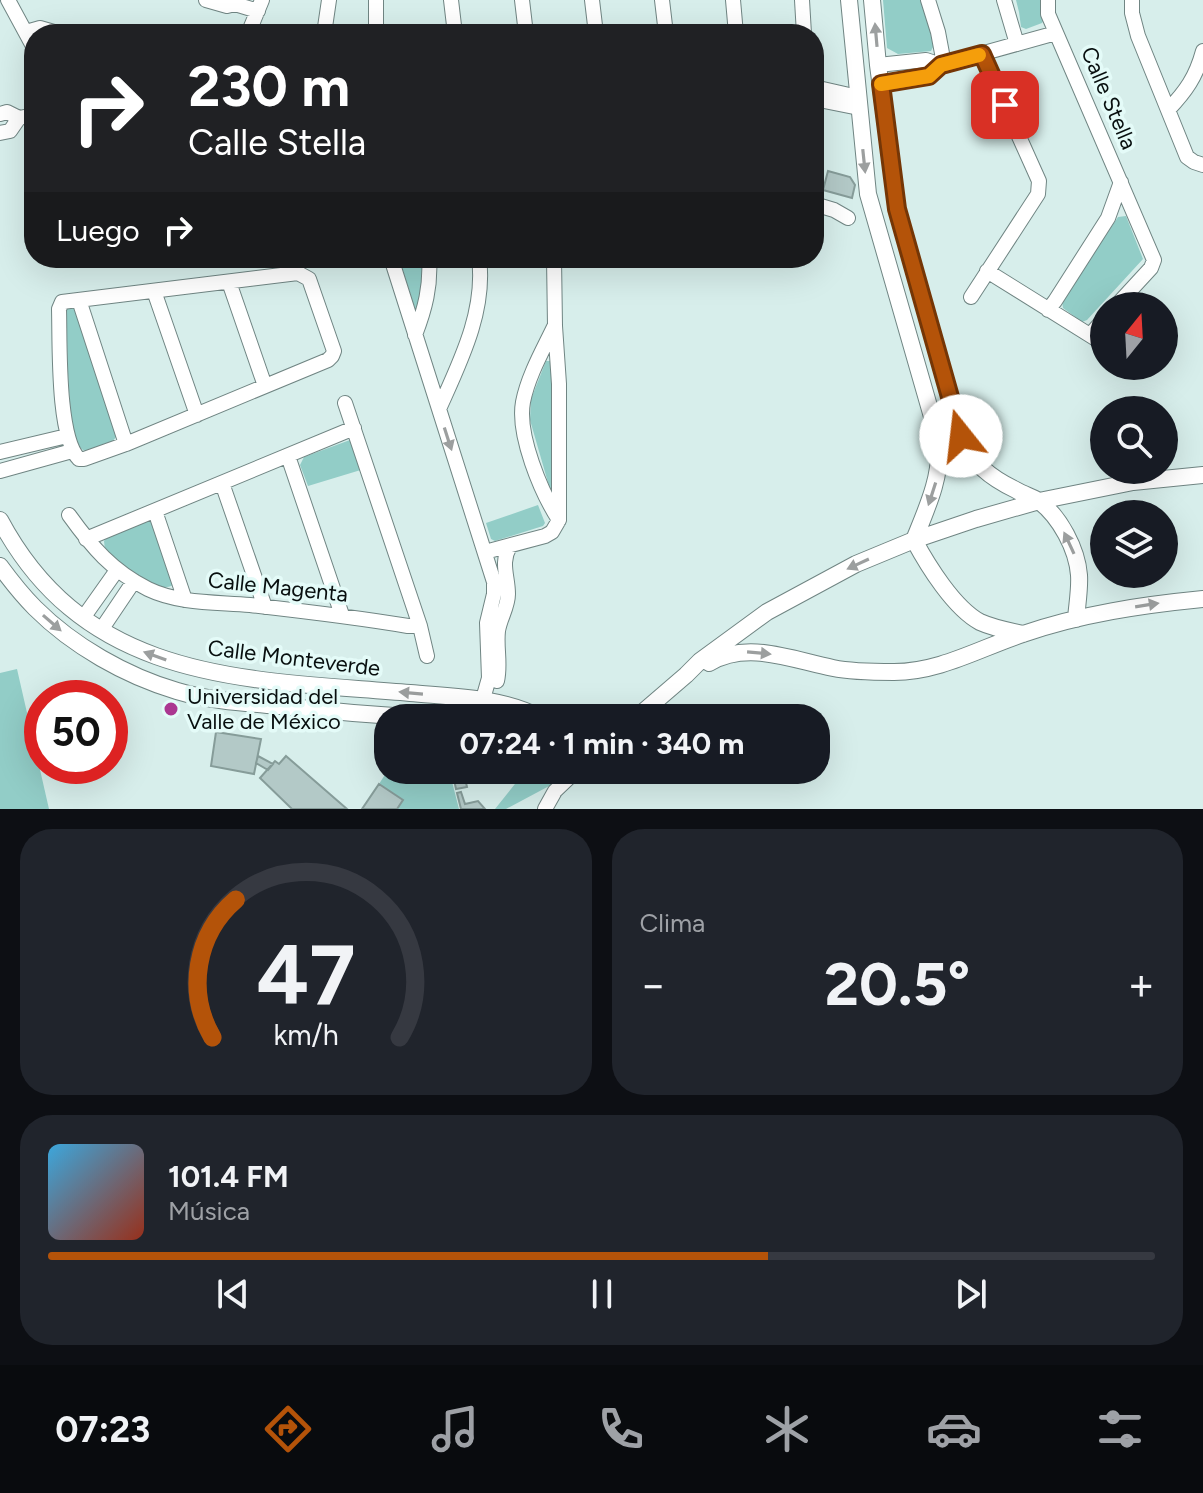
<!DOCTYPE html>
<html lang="es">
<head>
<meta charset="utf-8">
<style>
	:root { --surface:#171b24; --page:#20242c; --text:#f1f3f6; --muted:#9ea1a6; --line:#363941; --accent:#b45309 }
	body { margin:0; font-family:Figtree,sans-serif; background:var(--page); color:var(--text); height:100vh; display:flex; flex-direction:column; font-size:30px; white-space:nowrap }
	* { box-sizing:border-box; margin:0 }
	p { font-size:26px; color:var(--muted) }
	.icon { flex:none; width:44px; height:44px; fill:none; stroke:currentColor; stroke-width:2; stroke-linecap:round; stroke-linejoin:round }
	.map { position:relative; height:809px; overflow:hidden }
	.drawer { display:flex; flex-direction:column; gap:20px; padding:20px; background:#0d0f14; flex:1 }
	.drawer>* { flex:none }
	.hud { position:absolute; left:24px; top:24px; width:800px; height:244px; border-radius:32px; box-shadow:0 8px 32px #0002; background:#202124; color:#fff; overflow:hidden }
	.needle { width:52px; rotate:18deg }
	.controls { position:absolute; left:1090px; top:292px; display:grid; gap:16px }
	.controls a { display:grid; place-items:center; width:88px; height:88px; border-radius:50%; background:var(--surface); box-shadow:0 8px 32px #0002; font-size:40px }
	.speed { position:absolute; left:24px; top:680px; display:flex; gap:16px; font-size:40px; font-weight:700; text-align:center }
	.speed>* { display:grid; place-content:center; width:104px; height:104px; border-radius:50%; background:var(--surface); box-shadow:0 8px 32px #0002; line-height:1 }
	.speed .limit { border:12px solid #d22; background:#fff; color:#111 }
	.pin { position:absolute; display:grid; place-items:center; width:68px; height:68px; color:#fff; margin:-34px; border-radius:16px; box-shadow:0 4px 12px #0006 }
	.me { position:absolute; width:88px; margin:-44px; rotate:344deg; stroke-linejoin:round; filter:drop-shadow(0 0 6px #0008) }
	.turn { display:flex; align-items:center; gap:28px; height:168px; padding:0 32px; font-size:36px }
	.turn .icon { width:104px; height:104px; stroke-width:2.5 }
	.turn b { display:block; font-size:56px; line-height:68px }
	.then { display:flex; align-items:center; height:76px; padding:0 32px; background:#0003; gap:16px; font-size:30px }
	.big { font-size:60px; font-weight:700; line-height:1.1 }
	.drawer .tile { flex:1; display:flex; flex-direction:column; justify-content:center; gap:12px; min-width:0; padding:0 28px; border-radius:32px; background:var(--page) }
	.drawer .dial { align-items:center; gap:0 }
	.dial svg { height:208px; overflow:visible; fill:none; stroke:var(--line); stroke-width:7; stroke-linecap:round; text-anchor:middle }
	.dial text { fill:var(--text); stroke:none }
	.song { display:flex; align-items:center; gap:24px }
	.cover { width:96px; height:96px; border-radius:12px; background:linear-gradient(135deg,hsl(200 70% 55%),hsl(10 70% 35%)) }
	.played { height:8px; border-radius:4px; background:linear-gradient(90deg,var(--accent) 65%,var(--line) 65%) }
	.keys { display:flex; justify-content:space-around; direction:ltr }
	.heat { display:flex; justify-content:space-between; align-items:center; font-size:44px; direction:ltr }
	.drawer .tiles { flex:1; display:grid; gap:20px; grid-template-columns:1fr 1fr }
	.tile:last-child { grid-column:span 2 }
	.trip { position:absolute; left:374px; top:704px; width:456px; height:80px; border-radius:32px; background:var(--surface); box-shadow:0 8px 32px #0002; font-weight:700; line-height:80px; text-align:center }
	.dock { display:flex; height:128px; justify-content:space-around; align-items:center; background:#090b0e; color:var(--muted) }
	.dock .icon { width:56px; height:56px }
	.dock .active { color:var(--accent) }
	.dock b { font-size:36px; color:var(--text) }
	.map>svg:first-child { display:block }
</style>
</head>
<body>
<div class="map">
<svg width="1203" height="809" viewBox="0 0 1203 809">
	<rect width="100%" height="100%" fill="#d7eeeb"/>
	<!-- green -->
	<path fill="#92cdc7" d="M883 0H922L934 45 931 51 898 54 887 48Z
		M1016 0H1042L1045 18 1042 23 1026 29 1021 27 1019 12Z
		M1126 216 1143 259 1087 320 1082 322 1063 308 1062 301 1118 217Z
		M402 258H425L426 281 416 312 400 261Z
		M72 307 77 311 116 432V437C112 443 107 444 101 446 95 448 89 453 83 450 66 439 67 331 67 309Z
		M546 361H551L555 493H551L530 420 531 399Z
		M350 440 355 442 364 469 308 486 300 465 304 457Z
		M538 505 545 523 543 526 495 541 491 539 486 523Z
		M148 521H153L173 585C154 596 119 563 105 550L104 541 107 537Z
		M17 669 49 809H0V673Z
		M388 770H449L459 809H397L403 800 379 784Z
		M526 770H555L551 785 506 809H495Z"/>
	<!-- building -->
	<path fill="#b3c9c7" stroke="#869c99" stroke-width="2" d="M828 171 850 177 855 185 852 198 823 190Z
		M216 732 261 739 254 774 211 766Z
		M258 756 273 764 268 770 256 763Z
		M286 756 347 809H292L260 778 275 761 279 764Z
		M452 770H463L467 787 456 789Z
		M379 784 403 800 397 809H362Z
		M461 792 465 804 478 801 485 809H461L457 793Z"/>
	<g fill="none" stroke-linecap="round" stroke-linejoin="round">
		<!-- minor casing -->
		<g stroke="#708583" stroke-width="16">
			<path id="minor" d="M8 0 34 48
				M206 0 227 6 235 4 258 11
				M376 0V26L381 34
				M451 0 455 34
				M522 0 526 34
				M592 0 596 34
				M662 0 666 34
				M733 0 736 34
				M802 0 804 34
				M928 0 938 32 944 64
				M1004 0 1017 44
				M1048 0V14L1154 260 1151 268 1116 306
				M1132 0V13L1138 36 1187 157 1194 162 1203 165
				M26 32 40 28 61 34
				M248 34 262 0
				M324 34 329 0
				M878 65 926 60 941 65
				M881 84 929 76 941 65 1056 33
				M814 87 858 97
				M814 99 859 108
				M1168 110C1186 91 1196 77 1203 51
				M0 114 7 112 19 118 34 115
				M0 133 10 131 19 118
				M814 204 834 210 848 218
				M391 258 494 582V594L487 623 489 678 483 699
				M987 271 1104 344
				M298 273 309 279 334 351 332 356 328 360 126 444 84 459H79C57 437 60 342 59 309L62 302Z
				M229 282 265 386
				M154 291 197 415
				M971 297 1038 194 1039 181 982 54
				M79 300 126 444
				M1048 310 1055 301 1108 218 1121 182
				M554 327C543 350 528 376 523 402 517 435 541 492 559 520
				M415 335C425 309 431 286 429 258
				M1090 335 1104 319
				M345 403 420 626 427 656
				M439 409C460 362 486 311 479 258
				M0 452 67 436
				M288 456 342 615
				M0 471 72 451
				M222 483 265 607
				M155 511 185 600
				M69 515C92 547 112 571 148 589 179 604 217 602 250 605 303 611 355 617 408 626H420
				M86 539 354 428
				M485 552 545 536 552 532 559 520V384L555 326 554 258
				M83 618 117 570
				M101 630 134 581
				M497 681C501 664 496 648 498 631 500 618 508 607 508 594 508 576 500 563 510 546
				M545 809 555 791 577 770"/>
		</g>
		<!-- major casing -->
		<g stroke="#708583" stroke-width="18">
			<path id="major" d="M849 0 868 194 939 441C942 476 927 508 914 540 928 566 954 608 980 622 993 628 1009 631 1023 634
				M872 0 878 65 897 209 961 436C971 463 991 478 1016 490 1023 494 1032 497 1039 501 1060 517 1077 549 1079 575 1080 589 1077 605 1076 619
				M0 520C88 685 249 679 410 693 455 697 501 697 541 718
				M0 566C11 581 22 595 35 608 73 646 126 676 177 691 210 701 246 703 280 706 327 711 374 715 421 718
				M709 663C748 640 792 660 833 668 852 672 875 672 894 672 940 672 980 648 1023 634 1081 614 1142 605 1203 599
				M636 718 686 675 700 661 767 612 856 564 914 540 976 519 1039 501 1133 482 1203 475"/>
		</g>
		<!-- minor -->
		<use href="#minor" stroke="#fff" stroke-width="14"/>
		<!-- major -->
		<use href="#major" stroke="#fff" stroke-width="16"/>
	</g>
	<!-- one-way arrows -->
	<defs><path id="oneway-solid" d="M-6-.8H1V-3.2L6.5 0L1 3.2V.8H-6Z" transform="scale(2)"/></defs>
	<g fill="#9c9f9f">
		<use href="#oneway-solid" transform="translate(876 35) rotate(-95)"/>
		<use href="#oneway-solid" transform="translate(864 161) rotate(84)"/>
		<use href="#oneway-solid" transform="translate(448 439) rotate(72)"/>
		<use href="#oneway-solid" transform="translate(932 494) rotate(108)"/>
		<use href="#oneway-solid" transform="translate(1069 543) rotate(-115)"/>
		<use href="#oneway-solid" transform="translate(858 564) rotate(155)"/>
		<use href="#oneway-solid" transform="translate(1147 605) rotate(-9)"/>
		<use href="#oneway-solid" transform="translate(52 623) rotate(41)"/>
		<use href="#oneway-solid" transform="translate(759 653) rotate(5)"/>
		<use href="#oneway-solid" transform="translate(155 656) rotate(-160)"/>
		<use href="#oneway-solid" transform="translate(411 693) rotate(-175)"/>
	</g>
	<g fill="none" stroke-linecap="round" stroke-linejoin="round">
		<!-- route casing -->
		<g stroke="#753606" stroke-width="20">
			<path id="route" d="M961 436 897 209 881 84 929 76 941 65 982 54 1005 105"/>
		</g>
		<!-- route -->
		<use href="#route" stroke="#b45309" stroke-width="14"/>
		<!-- slow -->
		<path stroke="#f59e0b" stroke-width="14" d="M881 84 929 76 941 65 979 55"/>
	</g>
	<!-- markers -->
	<circle fill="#ab3791" stroke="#e4fbf8" stroke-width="3" cx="171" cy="709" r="8"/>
	<g text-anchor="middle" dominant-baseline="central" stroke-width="7" stroke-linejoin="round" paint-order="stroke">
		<!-- street labels -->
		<g font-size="22" fill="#080f0f" stroke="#e4fbf8">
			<text transform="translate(1109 98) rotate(67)">Calle Stella</text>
			<text transform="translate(278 587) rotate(6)">Calle Magenta</text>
			<text transform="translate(294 658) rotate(7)">Calle Monteverde</text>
		</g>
		<!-- poi labels -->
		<g font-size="22" fill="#080f0f" stroke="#e4fbf8" text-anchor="start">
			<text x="187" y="696">Universidad del<tspan x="187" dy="25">Valle de México</tspan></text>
		</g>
	</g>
</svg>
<div class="controls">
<a><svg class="needle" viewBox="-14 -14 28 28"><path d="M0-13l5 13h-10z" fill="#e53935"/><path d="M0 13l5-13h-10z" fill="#9ea1a6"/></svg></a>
<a><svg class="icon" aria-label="search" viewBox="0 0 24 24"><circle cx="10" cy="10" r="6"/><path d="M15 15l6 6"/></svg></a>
<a><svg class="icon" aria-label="layers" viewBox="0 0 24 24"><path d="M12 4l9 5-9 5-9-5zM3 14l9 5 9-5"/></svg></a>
</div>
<div class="speed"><div class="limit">50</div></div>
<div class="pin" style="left:1005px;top:105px;background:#d93025"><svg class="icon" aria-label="arrive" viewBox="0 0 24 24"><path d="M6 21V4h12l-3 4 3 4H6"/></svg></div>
<svg class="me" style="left:961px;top:436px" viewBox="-20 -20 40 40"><circle r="19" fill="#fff"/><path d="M0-13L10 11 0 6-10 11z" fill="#b45309"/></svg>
<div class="trip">07:24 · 1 min · 340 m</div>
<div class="hud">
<div class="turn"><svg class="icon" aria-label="right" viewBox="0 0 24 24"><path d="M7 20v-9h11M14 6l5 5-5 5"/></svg><div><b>230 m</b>Calle Stella</div></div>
<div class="then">Luego<svg class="icon" aria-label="right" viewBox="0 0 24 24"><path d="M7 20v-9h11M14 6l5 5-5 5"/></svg></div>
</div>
</div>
<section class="drawer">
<div class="tiles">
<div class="tile dial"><svg viewBox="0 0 100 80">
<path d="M14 69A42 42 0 1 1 86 69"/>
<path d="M14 69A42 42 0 0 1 23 16" stroke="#b45309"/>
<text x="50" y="56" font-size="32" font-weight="700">47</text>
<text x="50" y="72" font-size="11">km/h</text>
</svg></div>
<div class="tile"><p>Clima</p>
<div class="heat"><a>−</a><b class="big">20.5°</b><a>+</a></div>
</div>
<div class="tile">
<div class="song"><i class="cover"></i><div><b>101.4 FM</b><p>Música</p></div></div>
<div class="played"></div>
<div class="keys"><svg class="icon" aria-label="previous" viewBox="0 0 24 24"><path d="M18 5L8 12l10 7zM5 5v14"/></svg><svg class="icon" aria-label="pause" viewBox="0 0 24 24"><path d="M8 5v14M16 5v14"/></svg><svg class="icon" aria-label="next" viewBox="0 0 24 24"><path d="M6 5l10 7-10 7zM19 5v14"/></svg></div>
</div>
</div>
</section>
<nav class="dock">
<b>07:23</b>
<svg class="icon active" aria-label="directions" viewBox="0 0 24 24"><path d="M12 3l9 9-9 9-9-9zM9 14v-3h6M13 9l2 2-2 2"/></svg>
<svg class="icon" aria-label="music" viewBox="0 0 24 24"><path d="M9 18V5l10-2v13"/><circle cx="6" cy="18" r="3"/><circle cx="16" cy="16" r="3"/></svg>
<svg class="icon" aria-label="phone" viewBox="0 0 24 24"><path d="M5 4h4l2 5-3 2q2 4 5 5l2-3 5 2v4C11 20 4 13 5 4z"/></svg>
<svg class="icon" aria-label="climate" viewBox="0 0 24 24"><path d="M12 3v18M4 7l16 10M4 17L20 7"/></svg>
<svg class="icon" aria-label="car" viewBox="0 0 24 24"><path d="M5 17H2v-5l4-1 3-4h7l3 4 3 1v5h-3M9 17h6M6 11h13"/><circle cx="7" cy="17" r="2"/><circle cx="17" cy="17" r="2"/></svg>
<svg class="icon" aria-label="filters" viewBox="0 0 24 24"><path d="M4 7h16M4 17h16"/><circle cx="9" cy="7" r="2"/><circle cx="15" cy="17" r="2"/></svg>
</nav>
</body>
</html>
